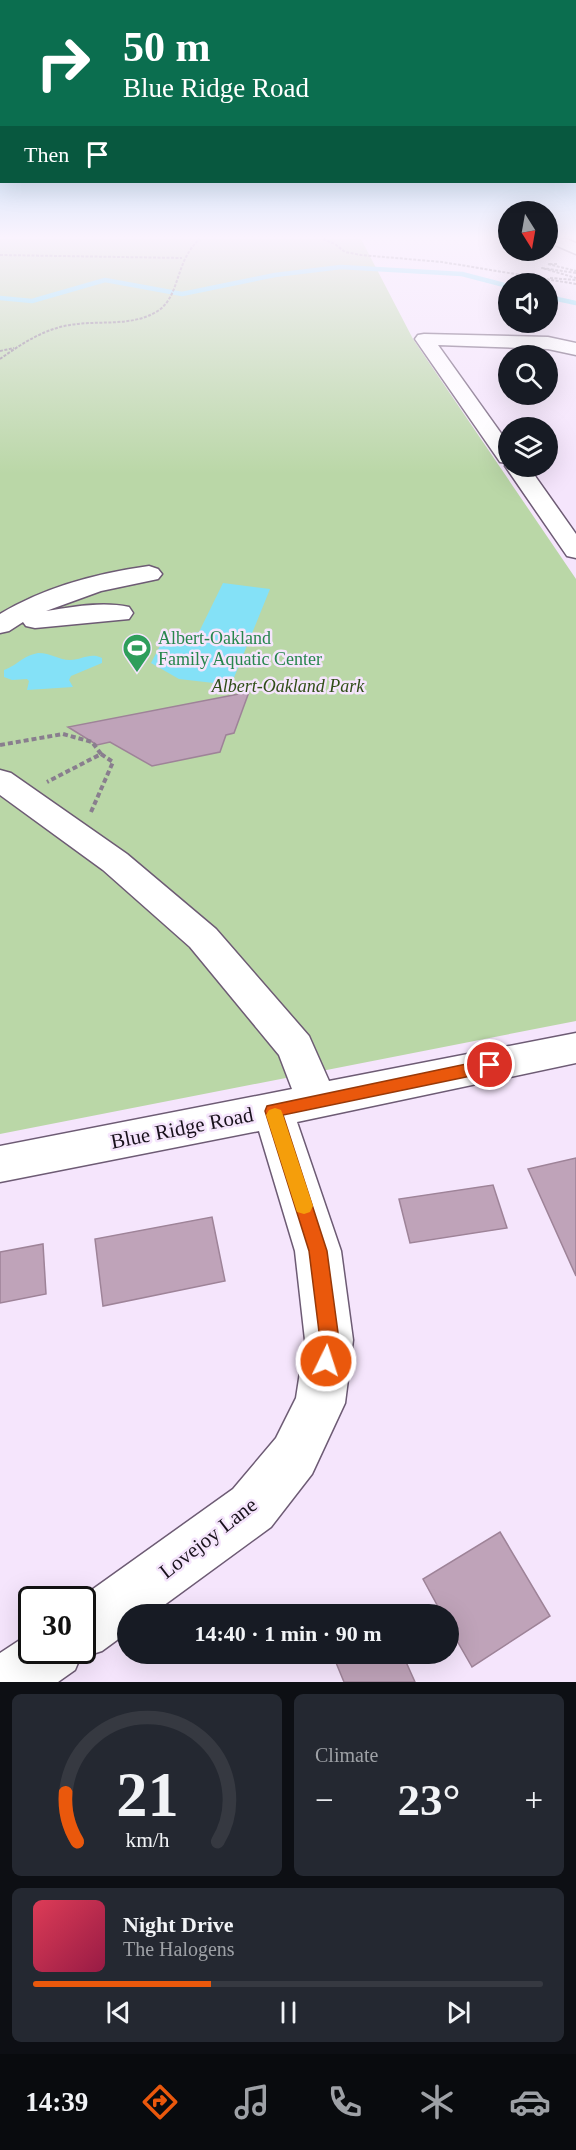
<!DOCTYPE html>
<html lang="en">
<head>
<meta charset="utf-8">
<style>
	:root { --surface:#171b24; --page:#242831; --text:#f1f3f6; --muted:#9ea1a6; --line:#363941; --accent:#ea580c }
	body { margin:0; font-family:Georgia,serif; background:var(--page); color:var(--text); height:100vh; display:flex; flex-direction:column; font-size:22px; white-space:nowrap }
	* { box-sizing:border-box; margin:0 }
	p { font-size:20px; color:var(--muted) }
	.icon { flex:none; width:33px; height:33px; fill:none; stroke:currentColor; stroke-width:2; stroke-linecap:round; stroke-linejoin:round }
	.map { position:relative; height:1682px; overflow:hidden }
	.panel { display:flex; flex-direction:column; gap:12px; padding:12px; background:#0d0f14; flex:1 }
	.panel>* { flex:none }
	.top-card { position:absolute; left:0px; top:0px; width:576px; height:183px; box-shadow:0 6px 24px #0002; background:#0b6e4f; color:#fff; overflow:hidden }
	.needle { width:39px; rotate:169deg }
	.controls { position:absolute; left:498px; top:201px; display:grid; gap:12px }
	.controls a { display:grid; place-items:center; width:60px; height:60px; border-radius:50%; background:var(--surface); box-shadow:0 6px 24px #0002; font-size:30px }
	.speed { position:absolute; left:18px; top:1586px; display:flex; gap:12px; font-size:30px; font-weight:700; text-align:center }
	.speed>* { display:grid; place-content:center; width:78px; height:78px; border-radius:50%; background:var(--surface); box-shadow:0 6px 24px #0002; line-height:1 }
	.speed .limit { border:3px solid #111; border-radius:9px; background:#fff; color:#111 }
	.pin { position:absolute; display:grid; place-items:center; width:51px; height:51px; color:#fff; margin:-26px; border:3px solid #fff; border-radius:50%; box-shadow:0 2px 6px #0007 }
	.me { position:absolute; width:66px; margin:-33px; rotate:4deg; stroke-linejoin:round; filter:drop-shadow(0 0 4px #0008) }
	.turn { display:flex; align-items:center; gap:21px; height:126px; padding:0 24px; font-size:27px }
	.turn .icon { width:78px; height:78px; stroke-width:2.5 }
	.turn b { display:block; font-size:42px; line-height:51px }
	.then { display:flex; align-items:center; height:57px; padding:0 24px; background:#0003; gap:12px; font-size:22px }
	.big { font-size:45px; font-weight:700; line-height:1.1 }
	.panel .card { flex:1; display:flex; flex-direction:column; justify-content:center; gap:9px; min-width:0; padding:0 21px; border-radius:9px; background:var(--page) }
	.panel .dial { align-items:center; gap:0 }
	.dial svg { height:156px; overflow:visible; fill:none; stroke:var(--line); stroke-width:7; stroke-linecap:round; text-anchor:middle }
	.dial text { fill:var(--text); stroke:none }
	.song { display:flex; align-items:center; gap:18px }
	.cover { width:72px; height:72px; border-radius:9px; background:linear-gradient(135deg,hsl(350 70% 55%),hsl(340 70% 35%)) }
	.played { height:6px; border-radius:3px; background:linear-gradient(90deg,var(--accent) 35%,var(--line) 35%) }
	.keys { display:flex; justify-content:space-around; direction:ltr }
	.heat { display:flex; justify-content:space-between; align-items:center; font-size:33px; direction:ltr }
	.panel .tiles { flex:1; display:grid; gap:12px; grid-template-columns:1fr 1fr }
	.card:last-child { grid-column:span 2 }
	.trip { position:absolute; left:117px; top:1604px; width:342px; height:60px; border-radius:30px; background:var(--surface); box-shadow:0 6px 24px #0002; font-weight:700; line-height:60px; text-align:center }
	.tabs { display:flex; height:96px; justify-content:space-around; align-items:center; background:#090b0e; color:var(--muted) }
	.tabs .icon { width:42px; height:42px }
	.tabs .active { color:var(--accent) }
	.tabs b { font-size:27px; color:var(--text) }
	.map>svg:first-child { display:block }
</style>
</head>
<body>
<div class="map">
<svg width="576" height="1682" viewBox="0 0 576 1682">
	<rect width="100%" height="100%" fill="#f5e5fc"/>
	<!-- green -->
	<path fill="#bad7a7" d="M0 239H361L413 339 576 579V1021L0 1134Z"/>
	<!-- water -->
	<path fill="#84e1f7" d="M223 583 270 589 231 685 179 679 151 663 164 638 199 632Z
		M38 653C51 653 59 660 70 660 82 660 90 652 102 658V663L71 676 69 680 73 687 27 690 29 681 27 679 12 680 4 677V670C18 665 22 656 38 653Z"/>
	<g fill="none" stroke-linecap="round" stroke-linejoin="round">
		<!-- stream -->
		<path stroke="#84e1f7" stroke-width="4.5" d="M548 297 576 303
			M0 298 32 301 105 280 182 294 275 275 341 267 462 274 508 286"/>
	</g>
	<!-- building -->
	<path fill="#bfa3b9" stroke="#9e8398" stroke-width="1.5" d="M249 692 234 733 226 735 220 752 152 766 110 742 97 745 68 727Z
		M576 1158V1276L528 1169Z
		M493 1185 507 1228 410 1243 399 1199Z
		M212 1217 225 1281 103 1306 95 1239Z
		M43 1244 46 1294 0 1303V1252Z
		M500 1532 550 1616 472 1667 448 1625V1614H442L423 1579Z
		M332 1653H402L415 1682H344Z"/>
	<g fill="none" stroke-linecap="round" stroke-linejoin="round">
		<!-- minor casing -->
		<g stroke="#6d5b74" stroke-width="3">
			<path id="minor" d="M548 239H566L576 243V254L548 242Z
				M424 334 548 337 576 343V355L548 349 438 345 508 443V466H528L576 534V558L567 556 505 466 507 463 500 462 415 339 418 335Z
				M149 566 158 569 162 574 158 579 101 591 46 611C73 607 102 601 129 607L133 613 129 619 35 628 26 626 23 622 9 631 0 633V614C45 587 98 573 149 566Z
				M0 770 11 773 127 854 216 929 309 1036 329 1081 576 1033V1063L297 1122 341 1251 353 1340 345 1403 312 1474 271 1527 152 1614H128V1632L102 1651 80 1658 75 1670 58 1682H0V1653L32 1632V1650H82V1599H79L233 1489 276 1438 296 1398 305 1340 295 1251 259 1131 0 1182V1146L292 1089 279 1055 190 947 103 870 0 795Z"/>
		</g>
		<!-- path-far1 -->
		<path stroke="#897e8e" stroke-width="2" stroke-dasharray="3 1.5" stroke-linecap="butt" d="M323 239 335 244 345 252 361 255 442 262 576 284
			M0 255 182 258
			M557 264H548L576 271
			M576 273 542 268 576 278
			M550 278 576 280
			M0 351 14 348
			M0 359C21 344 44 329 70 325 98 320 131 327 156 312 181 298 174 261 200 239"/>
		<!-- path -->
		<path stroke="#897e8e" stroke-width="4" stroke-dasharray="5 3" stroke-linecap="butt" d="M0 745 63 734 92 742 101 754 47 782
			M91 812 113 762 101 754"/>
		<!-- minor -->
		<use href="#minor" fill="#fff" fill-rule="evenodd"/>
	</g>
	<!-- sky -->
	<linearGradient id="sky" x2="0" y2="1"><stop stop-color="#80c6ee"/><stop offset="0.5" stop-color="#faf3fe"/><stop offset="1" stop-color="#faf3fe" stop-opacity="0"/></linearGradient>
	<rect width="576" height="474" fill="url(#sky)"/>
	<!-- route -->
	<path fill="#ea580c" stroke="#983908" stroke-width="1.5" d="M490 1059 495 1061 498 1065 495 1070 490 1072 283 1115 327 1251 339 1340 333 1368 326 1371 319 1368 316 1361 320 1340 309 1251 265 1111 267 1106Z"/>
	<!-- slow -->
	<path fill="#f59e0b" d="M275 1108 281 1110 283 1115 313 1206 310 1212 304 1214 297 1212 295 1206 266 1115 269 1110Z"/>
	<!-- icons -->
	<defs>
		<g id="stadium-pin" transform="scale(1.5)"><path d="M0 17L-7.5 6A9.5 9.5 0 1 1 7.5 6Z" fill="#2e9e5b" stroke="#f5e5fc"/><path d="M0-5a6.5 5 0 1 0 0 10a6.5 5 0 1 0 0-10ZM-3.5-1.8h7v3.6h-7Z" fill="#fff"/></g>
	</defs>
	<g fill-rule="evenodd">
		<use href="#stadium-pin" x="137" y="648"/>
	</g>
	<g text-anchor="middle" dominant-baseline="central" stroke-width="5" stroke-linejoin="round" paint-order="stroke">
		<!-- leisure labels -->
		<g font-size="18" fill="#27864d" stroke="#f5e5fc" text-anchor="start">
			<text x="158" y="638">Albert-Oakland<tspan x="158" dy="21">Family Aquatic Center</tspan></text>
		</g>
		<!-- park labels -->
		<g font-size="18" font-style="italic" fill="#304d17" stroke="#f5e5fc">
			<text x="288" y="686">Albert-Oakland Park</text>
		</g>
		<!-- near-street labels -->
		<g font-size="21" fill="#19121c" stroke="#f5e5fc">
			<text transform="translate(182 1128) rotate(-11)">Blue Ridge Road</text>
			<text transform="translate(208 1538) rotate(-38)">Lovejoy Lane</text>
		</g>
	</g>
</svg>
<div class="controls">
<a><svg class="needle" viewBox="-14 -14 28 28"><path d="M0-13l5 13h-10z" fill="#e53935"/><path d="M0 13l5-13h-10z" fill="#9ea1a6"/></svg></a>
<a><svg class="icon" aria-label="sound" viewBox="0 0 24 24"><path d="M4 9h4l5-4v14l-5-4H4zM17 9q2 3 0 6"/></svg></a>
<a><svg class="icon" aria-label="search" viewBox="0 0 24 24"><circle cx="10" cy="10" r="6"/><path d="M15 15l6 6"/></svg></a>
<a><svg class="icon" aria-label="layers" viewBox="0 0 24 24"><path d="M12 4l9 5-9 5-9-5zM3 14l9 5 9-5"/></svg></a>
</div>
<div class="speed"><div class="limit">30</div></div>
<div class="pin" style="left:490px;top:1065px;background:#d93025"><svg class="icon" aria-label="arrive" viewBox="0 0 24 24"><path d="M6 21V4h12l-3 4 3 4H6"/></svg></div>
<svg class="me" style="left:326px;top:1361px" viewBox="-20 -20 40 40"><circle r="17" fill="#ea580c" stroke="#fff" stroke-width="3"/><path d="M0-11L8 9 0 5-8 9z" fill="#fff"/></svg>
<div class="trip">14:40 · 1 min · 90 m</div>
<div class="top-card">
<div class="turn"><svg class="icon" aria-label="right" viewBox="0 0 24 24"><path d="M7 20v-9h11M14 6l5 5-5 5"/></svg><div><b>50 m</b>Blue Ridge Road</div></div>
<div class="then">Then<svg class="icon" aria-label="arrive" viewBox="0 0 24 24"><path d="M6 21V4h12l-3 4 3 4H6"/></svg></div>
</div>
</div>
<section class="panel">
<div class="tiles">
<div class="card dial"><svg viewBox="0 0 100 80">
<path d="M14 69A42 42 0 1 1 86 69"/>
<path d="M14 69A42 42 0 0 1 8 44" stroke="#ea580c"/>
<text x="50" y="56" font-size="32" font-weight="700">21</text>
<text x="50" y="72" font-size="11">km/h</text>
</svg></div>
<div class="card"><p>Climate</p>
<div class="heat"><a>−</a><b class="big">23°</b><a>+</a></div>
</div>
<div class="card">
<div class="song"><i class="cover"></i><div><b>Night Drive</b><p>The Halogens</p></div></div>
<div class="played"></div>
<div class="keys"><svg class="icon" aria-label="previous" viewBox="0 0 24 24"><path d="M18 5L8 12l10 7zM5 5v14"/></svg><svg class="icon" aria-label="pause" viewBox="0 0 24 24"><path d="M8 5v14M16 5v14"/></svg><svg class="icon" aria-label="next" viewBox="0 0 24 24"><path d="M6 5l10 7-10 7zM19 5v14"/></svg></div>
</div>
</div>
</section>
<nav class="tabs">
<b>14:39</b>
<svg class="icon active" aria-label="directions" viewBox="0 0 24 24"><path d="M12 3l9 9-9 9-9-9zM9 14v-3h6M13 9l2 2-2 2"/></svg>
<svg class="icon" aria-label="music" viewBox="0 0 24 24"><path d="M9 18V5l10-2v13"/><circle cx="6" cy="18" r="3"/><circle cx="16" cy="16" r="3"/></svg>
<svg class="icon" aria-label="phone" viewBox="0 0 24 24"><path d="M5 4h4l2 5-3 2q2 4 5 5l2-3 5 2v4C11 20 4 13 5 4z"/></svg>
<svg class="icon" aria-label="climate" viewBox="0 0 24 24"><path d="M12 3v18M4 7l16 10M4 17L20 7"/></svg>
<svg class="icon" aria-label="car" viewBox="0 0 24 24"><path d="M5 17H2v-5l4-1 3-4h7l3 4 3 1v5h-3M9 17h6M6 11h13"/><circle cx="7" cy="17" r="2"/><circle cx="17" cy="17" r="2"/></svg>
</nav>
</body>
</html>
